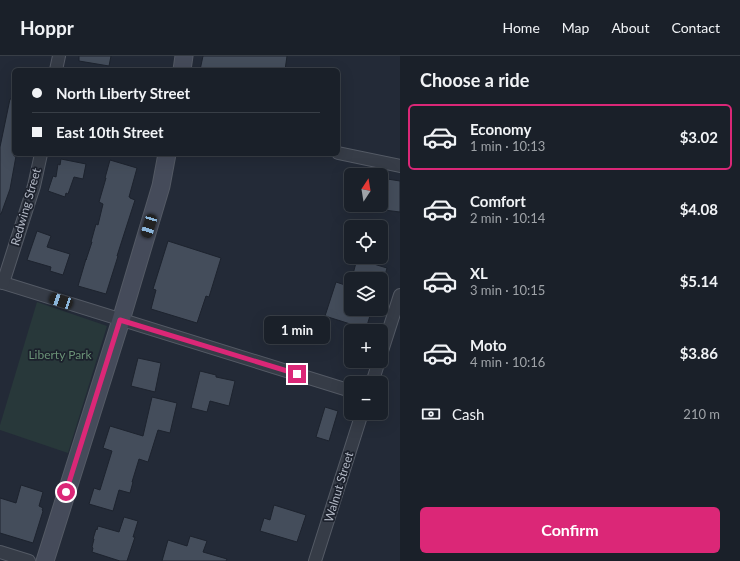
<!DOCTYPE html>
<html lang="en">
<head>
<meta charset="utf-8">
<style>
	:root { --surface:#1a2029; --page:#272d35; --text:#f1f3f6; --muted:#9fa3a8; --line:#383e46; --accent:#db2777 }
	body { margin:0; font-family:Lato,sans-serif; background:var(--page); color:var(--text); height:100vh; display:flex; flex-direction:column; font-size:15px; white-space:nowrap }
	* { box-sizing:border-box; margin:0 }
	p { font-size:13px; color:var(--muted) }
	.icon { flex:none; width:22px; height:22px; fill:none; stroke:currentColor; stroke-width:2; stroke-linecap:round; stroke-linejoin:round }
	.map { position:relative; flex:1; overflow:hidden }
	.panel { display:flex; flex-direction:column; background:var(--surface); width:340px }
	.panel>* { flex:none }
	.banner { position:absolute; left:12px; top:12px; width:328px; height:88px; border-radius:6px; box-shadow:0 4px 16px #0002,0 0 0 1px var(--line); display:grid; align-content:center; height:88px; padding:0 20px; background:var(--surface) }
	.needle { width:26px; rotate:12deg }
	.fabs { position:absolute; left:344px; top:112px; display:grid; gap:8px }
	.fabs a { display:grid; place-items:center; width:44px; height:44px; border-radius:6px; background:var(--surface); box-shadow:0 4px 16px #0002,0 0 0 1px var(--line); font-size:20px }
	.end { position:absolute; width:18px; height:18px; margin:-9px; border:5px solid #db2777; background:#fff; box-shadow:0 0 0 2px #fff }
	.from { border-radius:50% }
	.bubble { position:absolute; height:28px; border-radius:6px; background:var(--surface); box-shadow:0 4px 16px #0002,0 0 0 1px var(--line); font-size:13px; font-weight:700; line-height:28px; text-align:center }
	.car { position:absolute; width:12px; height:24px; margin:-12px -6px; border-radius:5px; box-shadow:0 0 3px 1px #0007; background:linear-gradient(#222 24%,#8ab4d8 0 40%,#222 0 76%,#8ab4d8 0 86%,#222 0) }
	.banner b { display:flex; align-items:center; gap:14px; height:38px; font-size:15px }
	.banner b+b { border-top:1px solid var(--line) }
	.banner i { width:10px; height:10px; background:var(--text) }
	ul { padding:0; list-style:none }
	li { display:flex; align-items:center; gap:12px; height:66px; margin:0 8px 6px; padding:0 12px; border:2px solid transparent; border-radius:6px }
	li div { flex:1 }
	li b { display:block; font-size:15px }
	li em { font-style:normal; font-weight:700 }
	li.active { border-color:var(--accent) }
	li>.icon { width:36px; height:36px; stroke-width:1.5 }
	h2 { padding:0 20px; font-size:18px; line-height:48px }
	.pay { display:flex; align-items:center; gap:10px; height:44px; padding:0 20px; font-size:15px }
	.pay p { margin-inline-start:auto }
	.action { display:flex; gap:8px; margin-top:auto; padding:8px 20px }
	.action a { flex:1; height:46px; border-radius:6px; background:var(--accent); color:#fff; font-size:16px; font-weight:700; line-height:46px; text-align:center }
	header { display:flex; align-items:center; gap:24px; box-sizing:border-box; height:56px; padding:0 20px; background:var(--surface); border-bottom:1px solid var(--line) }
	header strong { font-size:19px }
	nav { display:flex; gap:22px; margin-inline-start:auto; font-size:14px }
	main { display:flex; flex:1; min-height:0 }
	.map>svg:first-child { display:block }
	.green { fill:#28383a }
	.building { fill:#444d5b; stroke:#1d232e }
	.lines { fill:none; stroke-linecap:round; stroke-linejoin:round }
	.street-casing { stroke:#545a65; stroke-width:14 }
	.secondary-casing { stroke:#545a65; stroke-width:19 }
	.street { stroke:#363c47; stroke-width:12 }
	.secondary { stroke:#454b5a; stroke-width:17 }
	.route { stroke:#db2777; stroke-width:5 }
	.labels { text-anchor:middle; stroke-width:3.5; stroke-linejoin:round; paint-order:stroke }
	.street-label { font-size:12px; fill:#b1b7c4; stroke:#1c212c }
	.park-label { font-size:12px; fill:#6a9276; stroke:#1c212c }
</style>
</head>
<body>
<header>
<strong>Hoppr</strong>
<nav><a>Home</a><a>Map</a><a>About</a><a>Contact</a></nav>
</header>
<main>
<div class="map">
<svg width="400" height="505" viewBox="0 0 400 505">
	<rect width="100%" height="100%" fill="#232a37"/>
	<path class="green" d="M37,246l70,24 -39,127 -68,-23v-5z"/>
	<g class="building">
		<path d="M79,0h32l-2,10 -30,-5z"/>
		<path d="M203,0h84l-2,14h-85z"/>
		<path d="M10,43h4v57h2l-6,33 -9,25h-1v-67z"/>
		<path d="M61,103l25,5 -3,15 -9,-2 -6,17 -2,-1 -1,4 -17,-6 5,-15 3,1 2,-13 2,1z"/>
		<path d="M110,104l27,8 -8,29h1v1l5,2 -10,31 -8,25h1l-12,38 -28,-8 8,-27v1l6,-18h-1l5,-18 2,1 5,-21 -4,-2 7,-24h-1z"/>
		<path d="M381,122l19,3v31l-16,-2 2,-13 -5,-1z"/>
		<path d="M37,175l14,5 -4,11 23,7 -7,21 -13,-4 1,-4 -24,-7z"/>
		<path d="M168,185l53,17 -12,39 -3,-1 -9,27 -46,-14 5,-19 -3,-1z"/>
		<path d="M357,203l30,9 -3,11h-14l-17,-5z"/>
		<path d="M336,226l15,5v22h21l-6,20 -41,-13z"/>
		<path d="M138,302l23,5 -6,29 -24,-6z"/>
		<path d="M200,315l16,4v2l19,4 -6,25 -19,-5 -3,11 -16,-4z"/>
		<path d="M152,341l25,6 -7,30 -12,-3 -10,32 -9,-3 -7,23h1l-3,11 -11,-3 -6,21 -24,-7 5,-16 6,2 12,-39 -9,-3 7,-22 33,10z"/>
		<path d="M325,351l13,4 -9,30 -13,-4z"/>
		<path d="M21,429l22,7 -4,14 4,2 -1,2 1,1 -10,32 -33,-10v-35l16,5z"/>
		<path d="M274,449l32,10 -9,27 -37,-11 4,-13 6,2z"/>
		<path d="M124,461l14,4 -5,16h2l-8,24h-7l-28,-9 1,-4 -1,-1 2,-8h-1l3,-10 1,1 1,-4 21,6z"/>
		<path d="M190,480l17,5 -4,11 24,7 -1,2h-64l6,-21 19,6z"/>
	</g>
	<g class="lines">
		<g class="street-casing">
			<g id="street">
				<path d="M56,14l3,-14"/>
				<path d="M338,97l62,13"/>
				<path d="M0,226l351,109"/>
				<path d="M3,227l31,-97 7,-32"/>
				<path d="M381,298l19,-59"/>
				<path d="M372,327l7,-22"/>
				<path d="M0,496l29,9"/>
				<path d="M315,505l47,-148"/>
			</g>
		</g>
		<g class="secondary-casing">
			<g id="secondary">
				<path d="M182,14l2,-14"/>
				<path d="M45,505l76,-241 40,-134 6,-32"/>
			</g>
		</g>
		<use href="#street" class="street"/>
		<use href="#secondary" class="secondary"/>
	</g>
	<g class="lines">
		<path class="route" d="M66,436l54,-172 177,54"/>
	</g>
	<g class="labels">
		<g class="street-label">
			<text transform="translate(26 151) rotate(-74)" y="4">Redwing Street</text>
			<text transform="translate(339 431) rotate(-73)" y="4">Walnut Street</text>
		</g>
		<g class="park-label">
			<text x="60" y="303">Liberty Park</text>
		</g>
	</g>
</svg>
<div class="fabs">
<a><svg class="needle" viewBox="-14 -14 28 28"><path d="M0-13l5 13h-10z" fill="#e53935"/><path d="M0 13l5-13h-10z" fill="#9fa3a8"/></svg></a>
<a><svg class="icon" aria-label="locate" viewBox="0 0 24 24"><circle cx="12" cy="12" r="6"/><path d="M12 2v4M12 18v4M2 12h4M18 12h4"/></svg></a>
<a><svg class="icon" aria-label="layers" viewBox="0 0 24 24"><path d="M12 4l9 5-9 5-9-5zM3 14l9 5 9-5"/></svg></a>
<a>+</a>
<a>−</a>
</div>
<i class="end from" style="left:66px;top:436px"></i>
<i class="end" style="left:297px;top:318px"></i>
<div class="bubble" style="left:264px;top:260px;width:66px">1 min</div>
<i class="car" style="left:149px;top:170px;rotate:197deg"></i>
<i class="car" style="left:61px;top:245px;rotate:288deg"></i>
<div class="banner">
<b><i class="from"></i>North Liberty Street</b>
<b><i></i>East 10th Street</b>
</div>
</div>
<section class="panel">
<h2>Choose a ride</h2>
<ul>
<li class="active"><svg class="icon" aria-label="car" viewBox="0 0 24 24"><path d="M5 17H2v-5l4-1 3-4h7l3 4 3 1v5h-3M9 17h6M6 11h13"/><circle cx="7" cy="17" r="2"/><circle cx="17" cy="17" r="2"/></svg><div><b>Economy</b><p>1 min · 10:13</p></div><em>$3.02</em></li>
<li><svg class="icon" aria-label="car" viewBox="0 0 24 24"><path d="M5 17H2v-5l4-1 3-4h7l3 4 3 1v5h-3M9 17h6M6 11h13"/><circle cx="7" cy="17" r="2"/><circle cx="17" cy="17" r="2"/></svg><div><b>Comfort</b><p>2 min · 10:14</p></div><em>$4.08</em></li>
<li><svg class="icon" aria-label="car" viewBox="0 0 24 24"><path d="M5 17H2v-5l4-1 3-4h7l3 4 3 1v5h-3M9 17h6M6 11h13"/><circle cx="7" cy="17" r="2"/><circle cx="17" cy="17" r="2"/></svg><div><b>XL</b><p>3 min · 10:15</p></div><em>$5.14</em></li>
<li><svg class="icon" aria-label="car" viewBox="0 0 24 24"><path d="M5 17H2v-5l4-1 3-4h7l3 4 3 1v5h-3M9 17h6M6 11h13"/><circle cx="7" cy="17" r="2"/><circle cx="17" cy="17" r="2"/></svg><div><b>Moto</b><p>4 min · 10:16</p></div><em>$3.86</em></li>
</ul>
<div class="pay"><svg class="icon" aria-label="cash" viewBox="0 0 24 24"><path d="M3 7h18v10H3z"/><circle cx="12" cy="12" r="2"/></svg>Cash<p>210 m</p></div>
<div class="action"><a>Confirm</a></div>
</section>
</main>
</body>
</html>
